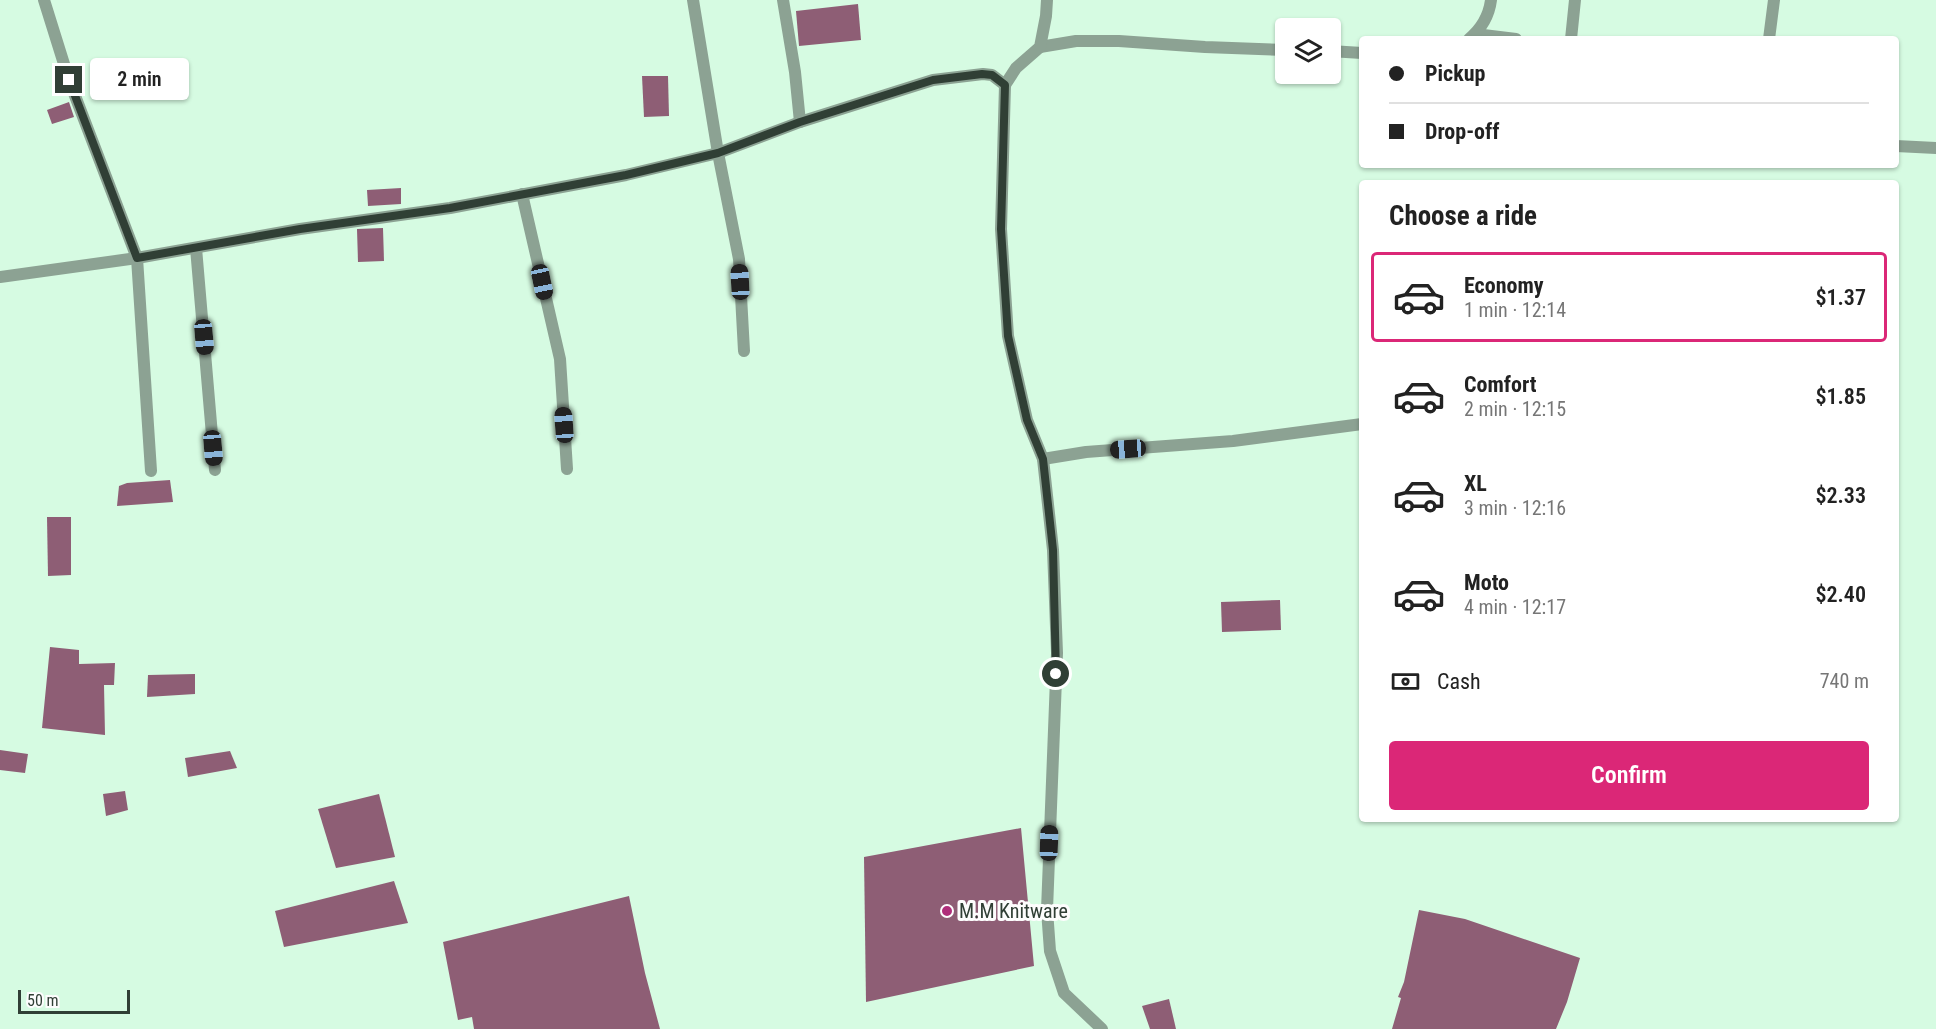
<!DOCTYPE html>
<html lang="en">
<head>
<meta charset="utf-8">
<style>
	:root { --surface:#fff; --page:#f2f2f2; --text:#222; --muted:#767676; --line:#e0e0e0; --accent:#db2777 }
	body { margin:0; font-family:"Roboto Condensed",sans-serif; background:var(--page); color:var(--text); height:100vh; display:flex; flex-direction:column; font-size:22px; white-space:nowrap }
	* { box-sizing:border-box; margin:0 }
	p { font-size:20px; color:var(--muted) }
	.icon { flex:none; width:33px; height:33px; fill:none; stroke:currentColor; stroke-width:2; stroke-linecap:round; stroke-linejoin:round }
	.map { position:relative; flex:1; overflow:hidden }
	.panel { position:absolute; left:1359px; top:180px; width:540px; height:642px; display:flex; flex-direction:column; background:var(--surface); border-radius:6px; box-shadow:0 2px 4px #0004 }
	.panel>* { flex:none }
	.top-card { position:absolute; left:1359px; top:36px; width:540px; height:132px; border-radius:6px; box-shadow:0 2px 4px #0004; display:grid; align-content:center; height:132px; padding:0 30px; background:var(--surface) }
	.fabs { position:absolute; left:1275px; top:18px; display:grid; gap:12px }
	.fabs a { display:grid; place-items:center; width:66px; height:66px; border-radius:6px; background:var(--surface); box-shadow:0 2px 4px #0004; font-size:30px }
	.scale { position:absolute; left:18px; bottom:15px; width:112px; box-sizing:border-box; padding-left:6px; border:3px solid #303f35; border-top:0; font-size:16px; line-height:21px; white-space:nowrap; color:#303f35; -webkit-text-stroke:4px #fdfdfd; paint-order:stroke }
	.end { position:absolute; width:27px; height:27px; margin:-14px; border:8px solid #303f35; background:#fff; box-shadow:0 0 0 3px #fff }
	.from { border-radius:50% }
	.bubble { position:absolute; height:42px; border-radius:6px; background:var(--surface); box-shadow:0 2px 4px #0004; font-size:20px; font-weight:600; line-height:42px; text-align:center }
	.car { position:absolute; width:18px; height:36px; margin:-18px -9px; border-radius:8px; box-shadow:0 0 4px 2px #0007; background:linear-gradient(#222 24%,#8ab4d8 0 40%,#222 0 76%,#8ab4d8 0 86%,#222 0) }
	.top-card b { display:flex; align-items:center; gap:21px; height:57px; font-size:22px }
	.top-card b+b { border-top:2px solid var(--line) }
	.top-card i { width:15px; height:15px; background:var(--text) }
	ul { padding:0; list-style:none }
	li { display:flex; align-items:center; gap:18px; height:90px; margin:0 12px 9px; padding:0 18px; border:3px solid transparent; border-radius:6px }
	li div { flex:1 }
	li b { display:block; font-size:22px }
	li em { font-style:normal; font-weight:600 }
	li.selected { border-color:var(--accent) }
	li>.icon { width:54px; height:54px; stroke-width:1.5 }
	h2 { padding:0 30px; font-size:27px; line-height:72px }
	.pay { display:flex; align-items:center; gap:15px; height:66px; padding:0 30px; font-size:22px }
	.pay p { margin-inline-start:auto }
	.cta { display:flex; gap:12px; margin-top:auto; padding:12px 30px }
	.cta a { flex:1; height:69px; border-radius:6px; background:var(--accent); color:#fff; font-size:24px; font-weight:600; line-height:69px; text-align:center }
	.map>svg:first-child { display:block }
	.building { fill:#8e5e75 }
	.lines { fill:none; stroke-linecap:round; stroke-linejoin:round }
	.minor { stroke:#8ca293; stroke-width:12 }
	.tertiary { stroke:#8ca293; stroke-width:12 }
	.route { stroke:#303f35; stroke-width:8 }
	.poi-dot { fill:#af2e7a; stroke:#fdfdfd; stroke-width:2 }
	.labels { text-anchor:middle; stroke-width:6; stroke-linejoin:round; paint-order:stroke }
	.poi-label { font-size:20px; fill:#303f35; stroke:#fdfdfd; text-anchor:start }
</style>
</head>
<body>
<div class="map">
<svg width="1936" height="1029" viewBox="0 0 1936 1029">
	<rect width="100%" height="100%" fill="#d6fbe2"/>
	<g class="building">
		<path d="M858,4l3,36 -62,6 -3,-35z"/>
		<path d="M642,76h26l1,40 -25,1z"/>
		<path d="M69,102l5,15 -22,7 -5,-14z"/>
		<path d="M401,188v16l-33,2 -1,-16z"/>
		<path d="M383,228l1,33 -26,1 -1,-33z"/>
		<path d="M170,480l3,22 -56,4 2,-20 8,-3z"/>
		<path d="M47,517h24v58l-23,1z"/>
		<path d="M1280,600l1,30 -59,2 -1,-30z"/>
		<path d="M50,647l29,3v14l36,-1 -1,22h-10l1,50 -63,-7z"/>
		<path d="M195,674v20l-48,3 1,-22z"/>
		<path d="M0,750l28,4 -3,19 -25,-3z"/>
		<path d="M230,751l7,17 -49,9 -3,-19z"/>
		<path d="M125,791l3,19 -22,6 -3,-22z"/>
		<path d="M379,794l16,63 -59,11 -18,-59z"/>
		<path d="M1021,828l13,138 -168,36 -2,-145z"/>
		<path d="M394,881l14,42 -124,24 -9,-36z"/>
		<path d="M629,896l16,77 15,56h-186l-2,-12 -14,3 -15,-78z"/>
		<path d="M1419,910l46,9 115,39 -13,44 -11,27h-164l9,-31 -3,-1 6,-15z"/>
		<path d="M1169,999l7,30h-26l-8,-23z"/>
	</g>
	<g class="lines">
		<g class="minor">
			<path d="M44,0l25,80 68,178 14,213"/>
			<path d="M693,0l25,153 21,106 5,92"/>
			<path d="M783,0l12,72 5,50"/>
			<path d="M1475,34l41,5"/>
			<path d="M1469,39c12,-10 20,-23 22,-39"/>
			<path d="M1571,39l4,-39"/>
			<path d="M1769,39l5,-39"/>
			<path d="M1040,47l36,-6h43l86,6 81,3"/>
			<path d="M1330,51l32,2"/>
			<path d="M1896,146l40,2"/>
			<path d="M522,194l38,165 7,110"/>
			<path d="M196,248l19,222"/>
			<path d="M0,277l137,-19 163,-29 150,-21 176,-33 92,-22 82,-31 133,-42 50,-6 9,1 13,10"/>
			<path d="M1043,459l43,-7 147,-11 129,-17"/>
		</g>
		<path class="tertiary" d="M1047,0l-1,16 -6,31 -24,21 -11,17 -4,144 7,107 19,84 16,39 10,91 4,103 -10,257 3,41 14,42 38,36"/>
	</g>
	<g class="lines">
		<path class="route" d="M69,80l68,178 163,-29 150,-21 176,-33 92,-22 82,-31 133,-42 49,-6 10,1 13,10 -4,144 7,107 19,84 16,39 10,91 3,124"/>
	</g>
	<circle class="poi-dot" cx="947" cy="911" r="6"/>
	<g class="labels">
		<g class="poi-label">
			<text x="959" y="918">M.M Knitware</text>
		</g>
	</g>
</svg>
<div class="fabs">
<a><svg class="icon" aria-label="layers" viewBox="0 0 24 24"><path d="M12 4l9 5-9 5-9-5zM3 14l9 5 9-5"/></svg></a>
</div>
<div class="scale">50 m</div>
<i class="end from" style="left:1056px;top:674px"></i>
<i class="end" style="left:69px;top:80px"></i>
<div class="bubble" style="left:90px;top:58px;width:99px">2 min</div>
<i class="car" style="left:542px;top:282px;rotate:168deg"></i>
<i class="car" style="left:740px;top:282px;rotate:357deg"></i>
<i class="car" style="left:204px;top:337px;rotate:175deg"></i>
<i class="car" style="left:564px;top:425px;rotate:356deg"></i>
<i class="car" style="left:213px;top:448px;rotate:175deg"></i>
<i class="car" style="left:1128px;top:449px;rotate:266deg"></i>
<i class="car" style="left:1049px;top:843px;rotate:2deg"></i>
<div class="top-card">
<b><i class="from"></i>Pickup</b>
<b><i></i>Drop-off</b>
</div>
<section class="panel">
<h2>Choose a ride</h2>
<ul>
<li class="selected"><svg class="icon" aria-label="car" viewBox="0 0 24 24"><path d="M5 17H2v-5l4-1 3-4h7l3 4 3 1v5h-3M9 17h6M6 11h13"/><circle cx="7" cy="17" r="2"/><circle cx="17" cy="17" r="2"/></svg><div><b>Economy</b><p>1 min · 12:14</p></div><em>$1.37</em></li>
<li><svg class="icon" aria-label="car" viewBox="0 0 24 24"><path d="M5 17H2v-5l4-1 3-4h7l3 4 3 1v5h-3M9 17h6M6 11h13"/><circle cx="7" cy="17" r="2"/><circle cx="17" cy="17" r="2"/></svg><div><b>Comfort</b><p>2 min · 12:15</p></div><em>$1.85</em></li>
<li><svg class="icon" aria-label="car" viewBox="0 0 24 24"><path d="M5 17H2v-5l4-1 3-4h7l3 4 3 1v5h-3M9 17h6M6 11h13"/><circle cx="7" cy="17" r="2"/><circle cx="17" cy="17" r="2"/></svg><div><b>XL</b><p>3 min · 12:16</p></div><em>$2.33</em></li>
<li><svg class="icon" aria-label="car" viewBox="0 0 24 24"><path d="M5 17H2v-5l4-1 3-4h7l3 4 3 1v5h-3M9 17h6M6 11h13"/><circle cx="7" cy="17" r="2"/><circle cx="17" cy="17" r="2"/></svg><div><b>Moto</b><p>4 min · 12:17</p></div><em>$2.40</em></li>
</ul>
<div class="pay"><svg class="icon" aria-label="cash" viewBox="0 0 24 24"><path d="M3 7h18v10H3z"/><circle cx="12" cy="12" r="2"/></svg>Cash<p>740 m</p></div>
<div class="cta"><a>Confirm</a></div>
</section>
</div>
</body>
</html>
